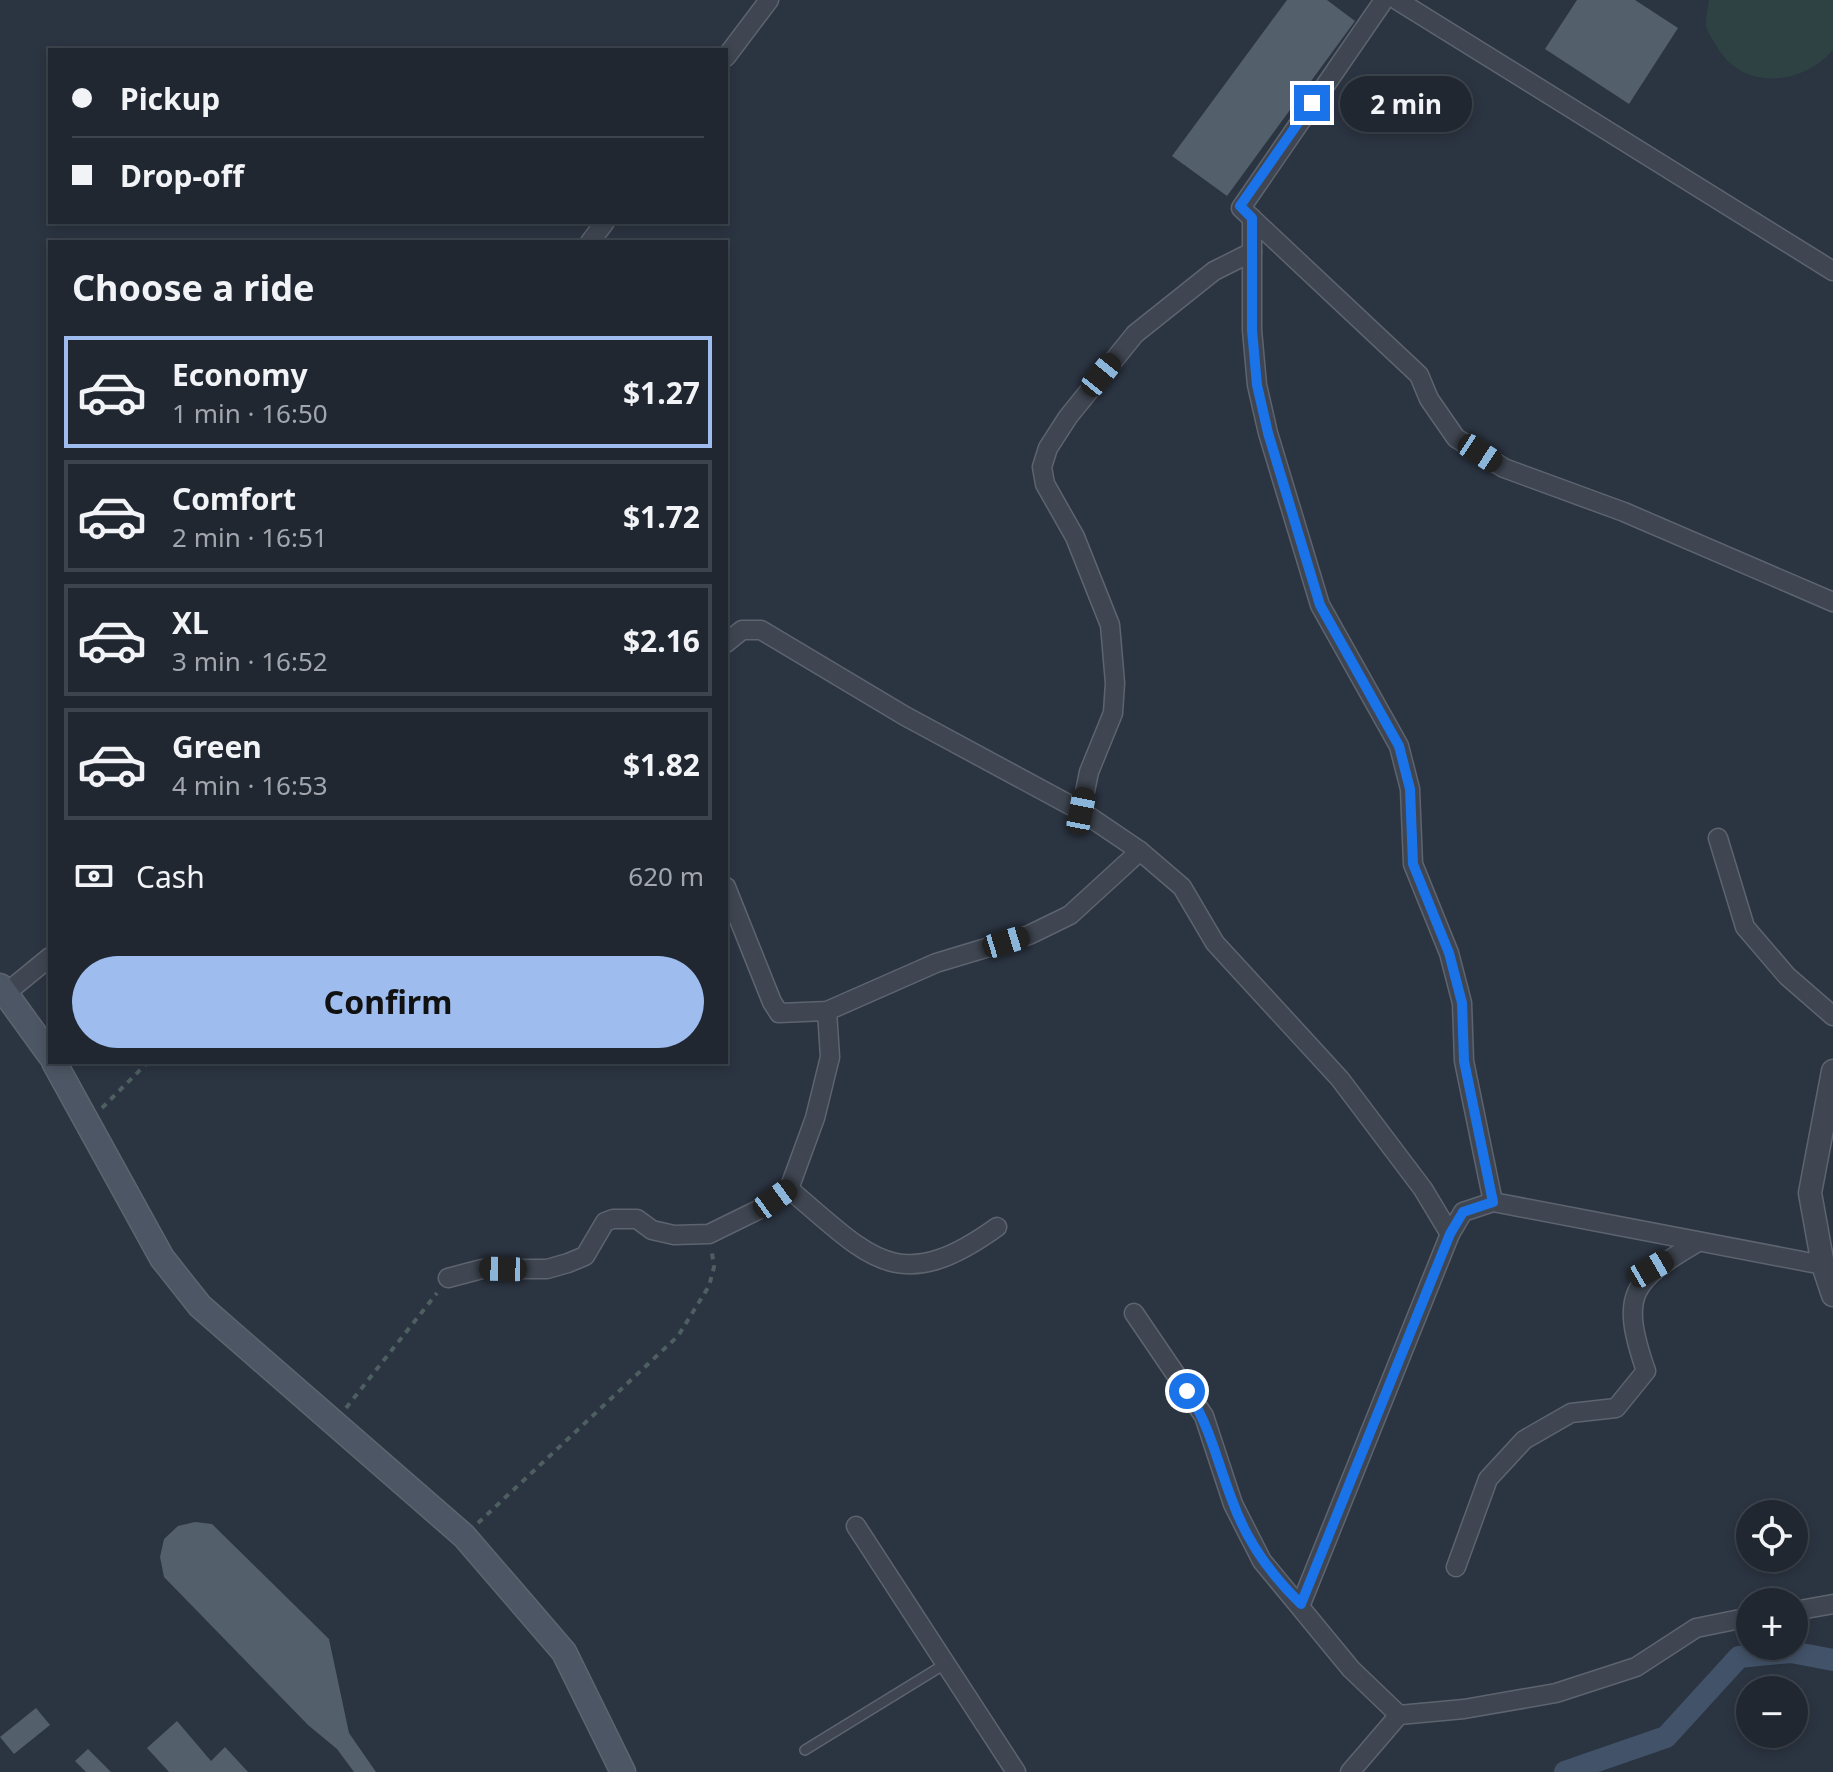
<!DOCTYPE html>
<html lang="en">
<head>
<meta charset="utf-8">
<style>
	:root { --surface:#202731; --page:#282f39; --text:#f1f3f6; --muted:#a2a5ab; --line:#3d444d; --accent:#9ebdee }
	body { margin:0; font-family:"Noto Sans",sans-serif; background:var(--page); color:var(--text); height:100vh; display:flex; flex-direction:column; font-size:30px; white-space:nowrap }
	* { box-sizing:border-box; margin:0 }
	p { font-size:26px; color:var(--muted) }
	.icon { flex:none; width:44px; height:44px; fill:none; stroke:currentColor; stroke-width:2; stroke-linecap:round; stroke-linejoin:round }
	.map { position:relative; flex:1; overflow:hidden }
	.sheet { position:absolute; left:48px; top:240px; width:680px; height:824px; display:flex; flex-direction:column; background:var(--surface); border-radius:0px; box-shadow:0 4px 12px #0003,0 0 0 2px var(--line) }
	.sheet>* { flex:none }
	.banner { position:absolute; left:48px; top:48px; width:680px; height:176px; border-radius:0px; box-shadow:0 4px 12px #0003,0 0 0 2px var(--line); display:grid; align-content:center; height:176px; padding:0 24px; background:var(--surface) }
	.controls { position:absolute; left:1736px; top:1500px; display:grid; gap:16px }
	.controls a { display:grid; place-items:center; width:72px; height:72px; border-radius:50%; background:var(--surface); box-shadow:0 4px 12px #0003,0 0 0 2px var(--line); font-size:40px }
	.end { position:absolute; width:36px; height:36px; margin:-18px; border:10px solid #1a73e8; background:#fff; box-shadow:0 0 0 4px #fff }
	.from { border-radius:50% }
	.bubble { position:absolute; height:56px; border-radius:28px; background:var(--surface); box-shadow:0 4px 12px #0003,0 0 0 2px var(--line); font-size:26px; font-weight:700; line-height:56px; text-align:center }
	.car { position:absolute; width:24px; height:48px; margin:-24px -12px; border-radius:10px; box-shadow:0 0 6px 2px #0007; background:linear-gradient(#222 24%,#8ab4d8 0 40%,#222 0 76%,#8ab4d8 0 86%,#222 0) }
	.banner b { display:flex; align-items:center; gap:28px; height:76px; font-size:30px }
	.banner b+b { border-top:2px solid var(--line) }
	.banner i { width:20px; height:20px; background:var(--text) }
	ul { padding:0; list-style:none }
	li { display:flex; align-items:center; gap:24px; height:112px; margin:0 16px 12px; padding:0 8px; border:4px solid var(--line); border-radius:0px }
	li div { flex:1 }
	li b { display:block; font-size:30px }
	li em { font-style:normal; font-weight:700 }
	li.active { border-color:var(--accent) }
	li>.icon { width:72px; height:72px; stroke-width:1.5 }
	h2 { padding:0 24px; font-size:36px; line-height:96px }
	.pay { display:flex; align-items:center; gap:20px; height:88px; padding:0 24px; font-size:30px }
	.pay p { margin-inline-start:auto }
	.action { display:flex; gap:16px; margin-top:auto; padding:16px 24px }
	.action a { flex:1; height:92px; border-radius:48px; background:var(--accent); color:#111; font-size:32px; font-weight:700; line-height:92px; text-align:center }
	.map>svg:first-child { display:block }
	.green { fill:#2e4243 }
	.lines { fill:none; stroke-linecap:round; stroke-linejoin:round }
	.canal { stroke:#425268; stroke-width:22 }
	.building { fill:#545f6c }
	.service-casing { stroke:#5d646f; stroke-width:12 }
	.minor-casing { stroke:#5d646f; stroke-width:21 }
	.tertiary-casing { stroke:#5d646f; stroke-width:25 }
	.secondary-casing { stroke:#5d646f; stroke-width:27 }
	.path { stroke:#4d5f61; stroke-width:4; stroke-dasharray:6 6; stroke-linecap:butt }
	.service { stroke:#3f4651; stroke-width:9 }
	.minor { stroke:#3f4651; stroke-width:18 }
	.tertiary { stroke:#3f4651; stroke-width:22 }
	.secondary { stroke:#4d5664; stroke-width:24 }
	.route { stroke:#1a73e8; stroke-width:10 }
</style>
</head>
<body>
<div class="map">
<svg width="1833" height="1772" viewBox="0 0 1833 1772">
	<rect width="100%" height="100%" fill="#2b3441"/>
	<path class="green" d="M1709,0h124v50c-31,36 -90,41 -116,-3 -4,-7 -10,-15 -11,-22 0,-8 2,-17 3,-25z"/>
	<g class="lines">
		<path class="canal" d="M1565,1772l101,-35 73,-80 52,-5 42,8"/>
	</g>
	<g class="building">
		<path d="M1287,0h40l28,21 -128,175 -55,-40z"/>
		<path d="M1577,0h58l43,28 -49,76 -84,-55z"/>
		<path d="M195,1522l17,2 117,115 20,94 27,39h-22l-17,-23 -29,-24 -144,-148 -4,-20 4,-18 14,-13z"/>
		<path d="M36,1708l14,17 -36,29 -14,-17z"/>
		<path d="M177,1721l34,40 14,-14 23,25h-79l-22,-24z"/>
		<path d="M88,1749l23,23h-25l-11,-11z"/>
	</g>
	<g class="lines">
		<g class="service-casing">
			<path id="service" d="M805,1750l140,-86"/>
		</g>
		<g class="minor-casing">
			<g id="minor">
				<path d="M1384,0l-143,208 178,167 10,24 27,39 48,30 120,44 209,90"/>
				<path d="M1397,0l436,271"/>
				<path d="M726,57l43,-57"/>
				<path d="M1252,218v112l5,55 11,48 52,172 79,141 11,43 3,75 36,89 13,50 2,58 29,141"/>
				<path d="M590,242l15,-20"/>
				<path d="M726,643l16,-13h19l144,86 176,95 59,40 42,36 33,56 125,136 83,110 27,45"/>
				<path d="M1081,811l8,-39 24,-59 2,-30 -5,-58 -35,-88 -30,-53 -3,-17 6,-19 20,-31 67,-83 79,-63 38,-19"/>
				<path d="M1718,838l27,89 42,49 46,40"/>
				<path d="M726,887l46,115 7,11 48,-2 109,-48 93,-28 41,-20 70,-64"/>
				<path d="M6,993l44,-36"/>
				<path d="M789,1189c80,67 108,110 208,38"/>
				<path d="M448,1278l34,-9h65l21,-6 17,-7 20,-34 8,-3h24l15,11 22,5 35,-1 51,-25 29,-20 26,-71 15,-61 -3,-46"/>
				<path d="M1134,1313l70,103 29,88 29,57 89,108 48,46 65,-6 92,-16 80,-26 60,-39 54,-11"/>
				<path d="M856,1526l160,246"/>
				<path d="M1456,1567l32,-88 36,-39 47,-27 45,-5 30,-37c-27,-78 -14,-90 52,-129"/>
				<path d="M1301,1604l149,-370 13,-22 30,-10 330,63"/>
				<path d="M1794,1611l39,-7"/>
				<path d="M1350,1772l49,-57"/>
			</g>
		</g>
		<g class="tertiary-casing">
			<path id="tertiary" d="M1833,1071l-23,122 13,72 10,30"/>
		</g>
		<g class="secondary-casing">
			<g id="secondary">
				<path d="M0,986l50,69"/>
				<path d="M54,1062l108,196 38,48 264,230 100,116 59,120"/>
			</g>
		</g>
		<g class="path">
			<path d="M102,1108l46,-46"/>
			<path d="M346,1408l91,-115"/>
			<path d="M478,1523l200,-187 31,-50 5,-19 -2,-14"/>
		</g>
		<use href="#service" class="service"/>
		<use href="#minor" class="minor"/>
		<use href="#tertiary" class="tertiary"/>
		<use href="#secondary" class="secondary"/>
	</g>
	<g class="lines">
		<path class="route" d="M1187,1391c23,34 30,71 45,109 14,40 39,75 69,104l149,-370 13,-22 30,-10 -29,-141 -2,-58 -13,-50 -36,-89 -3,-75 -11,-43 -79,-141 -52,-172 -11,-48 -5,-55v-112l-12,-12 72,-103"/>
	</g>
</svg>
<div class="controls">
<a><svg class="icon" aria-label="locate" viewBox="0 0 24 24"><circle cx="12" cy="12" r="6"/><path d="M12 2v4M12 18v4M2 12h4M18 12h4"/></svg></a>
<a>+</a>
<a>−</a>
</div>
<i class="end from" style="left:1187px;top:1391px"></i>
<i class="end" style="left:1312px;top:103px"></i>
<div class="bubble" style="left:1340px;top:76px;width:132px">2 min</div>
<i class="car" style="left:1101px;top:375px;rotate:39deg"></i>
<i class="car" style="left:1480px;top:453px;rotate:123deg"></i>
<i class="car" style="left:1081px;top:811px;rotate:11deg"></i>
<i class="car" style="left:1006px;top:942px;rotate:73deg"></i>
<i class="car" style="left:775px;top:1199px;rotate:54deg"></i>
<i class="car" style="left:503px;top:1269px;rotate:271deg"></i>
<i class="car" style="left:1651px;top:1269px;rotate:60deg"></i>
<div class="banner">
<b><i class="from"></i>Pickup</b>
<b><i></i>Drop-off</b>
</div>
<section class="sheet">
<h2>Choose a ride</h2>
<ul>
<li class="active"><svg class="icon" aria-label="car" viewBox="0 0 24 24"><path d="M5 17H2v-5l4-1 3-4h7l3 4 3 1v5h-3M9 17h6M6 11h13"/><circle cx="7" cy="17" r="2"/><circle cx="17" cy="17" r="2"/></svg><div><b>Economy</b><p>1 min · 16:50</p></div><em>$1.27</em></li>
<li><svg class="icon" aria-label="car" viewBox="0 0 24 24"><path d="M5 17H2v-5l4-1 3-4h7l3 4 3 1v5h-3M9 17h6M6 11h13"/><circle cx="7" cy="17" r="2"/><circle cx="17" cy="17" r="2"/></svg><div><b>Comfort</b><p>2 min · 16:51</p></div><em>$1.72</em></li>
<li><svg class="icon" aria-label="car" viewBox="0 0 24 24"><path d="M5 17H2v-5l4-1 3-4h7l3 4 3 1v5h-3M9 17h6M6 11h13"/><circle cx="7" cy="17" r="2"/><circle cx="17" cy="17" r="2"/></svg><div><b>XL</b><p>3 min · 16:52</p></div><em>$2.16</em></li>
<li><svg class="icon" aria-label="car" viewBox="0 0 24 24"><path d="M5 17H2v-5l4-1 3-4h7l3 4 3 1v5h-3M9 17h6M6 11h13"/><circle cx="7" cy="17" r="2"/><circle cx="17" cy="17" r="2"/></svg><div><b>Green</b><p>4 min · 16:53</p></div><em>$1.82</em></li>
</ul>
<div class="pay"><svg class="icon" aria-label="cash" viewBox="0 0 24 24"><path d="M3 7h18v10H3z"/><circle cx="12" cy="12" r="2"/></svg>Cash<p>620 m</p></div>
<div class="action"><a>Confirm</a></div>
</section>
</div>
</body>
</html>
